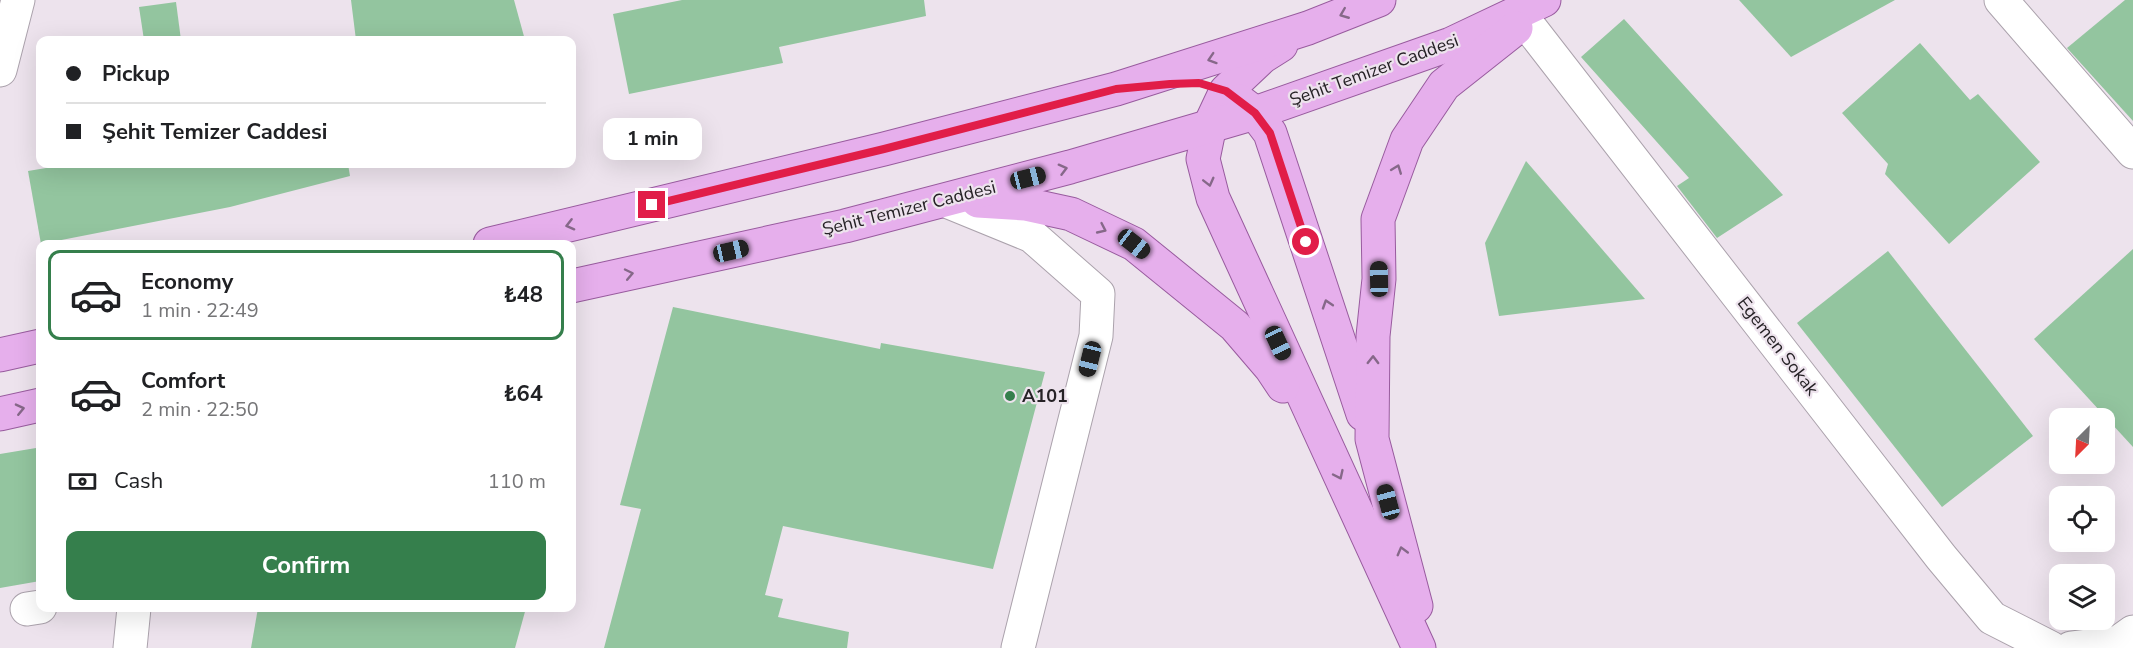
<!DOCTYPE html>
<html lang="en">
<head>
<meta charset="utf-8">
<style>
	:root { --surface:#fff; --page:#f2f2f2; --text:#202124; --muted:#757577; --line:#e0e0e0; --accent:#357f4c }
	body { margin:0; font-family:"Nunito Sans",sans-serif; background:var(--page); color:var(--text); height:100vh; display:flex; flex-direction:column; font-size:22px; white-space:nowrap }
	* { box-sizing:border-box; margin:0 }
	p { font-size:20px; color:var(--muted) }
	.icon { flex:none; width:33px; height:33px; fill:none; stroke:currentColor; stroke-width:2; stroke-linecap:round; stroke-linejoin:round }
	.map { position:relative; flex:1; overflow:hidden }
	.sheet { position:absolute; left:36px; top:240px; width:540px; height:372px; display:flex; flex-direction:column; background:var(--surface); border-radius:12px; box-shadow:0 6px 24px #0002 }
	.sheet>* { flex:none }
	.hud { position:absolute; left:36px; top:36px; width:540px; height:132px; border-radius:12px; box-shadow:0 6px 24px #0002; display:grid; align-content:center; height:132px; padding:0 30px; background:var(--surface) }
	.needle { width:39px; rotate:204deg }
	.tools { position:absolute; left:2049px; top:408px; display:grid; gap:12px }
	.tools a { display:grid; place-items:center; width:66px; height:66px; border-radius:12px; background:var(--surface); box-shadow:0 6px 24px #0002; font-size:30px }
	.end { position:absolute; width:27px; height:27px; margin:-14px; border:8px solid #e11d48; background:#fff; box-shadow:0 0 0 3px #fff }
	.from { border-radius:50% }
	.bubble { position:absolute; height:42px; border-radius:12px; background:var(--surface); box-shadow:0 6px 24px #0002; font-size:20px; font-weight:700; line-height:42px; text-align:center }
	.car { position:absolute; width:18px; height:36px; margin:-18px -9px; border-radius:8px; box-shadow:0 0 4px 2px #0007; background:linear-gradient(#222 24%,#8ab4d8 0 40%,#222 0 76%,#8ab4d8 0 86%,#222 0) }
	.hud b { display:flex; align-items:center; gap:21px; height:57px; font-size:22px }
	.hud b+b { border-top:2px solid var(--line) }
	.hud i { width:15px; height:15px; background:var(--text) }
	ul { padding:10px 0 0; list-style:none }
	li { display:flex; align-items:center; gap:18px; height:90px; margin:0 12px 9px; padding:0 18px; border:3px solid transparent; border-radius:12px }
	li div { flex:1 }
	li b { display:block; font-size:22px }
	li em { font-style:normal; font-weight:700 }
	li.selected { border-color:var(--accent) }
	li>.icon { width:54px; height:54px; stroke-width:1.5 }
	.pay { display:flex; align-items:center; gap:15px; height:66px; padding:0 30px; font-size:22px }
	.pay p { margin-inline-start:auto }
	.button { display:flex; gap:12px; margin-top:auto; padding:12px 30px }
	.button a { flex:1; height:69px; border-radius:12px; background:var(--accent); color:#fff; font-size:24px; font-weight:700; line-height:69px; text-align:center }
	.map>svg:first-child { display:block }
	.building { fill:#93c59f }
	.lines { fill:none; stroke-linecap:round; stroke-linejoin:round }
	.minor-casing { stroke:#aba2ac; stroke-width:35 }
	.major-casing { stroke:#985b9e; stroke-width:35 }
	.minor { stroke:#fff; stroke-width:33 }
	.major { stroke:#e6afec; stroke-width:33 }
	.oneway { stroke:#866889 }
	.route { stroke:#e11d48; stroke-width:8 }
	.poi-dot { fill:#357f4c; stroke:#ede3ed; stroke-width:2 }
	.labels { text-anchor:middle; stroke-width:4.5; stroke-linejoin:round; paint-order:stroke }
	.street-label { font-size:18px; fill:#262226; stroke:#ede3ed }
	.poi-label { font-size:18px; font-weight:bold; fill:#262226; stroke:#ede3ed; text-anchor:start }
</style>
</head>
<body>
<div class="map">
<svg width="2133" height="648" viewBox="0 0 2133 648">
	<rect width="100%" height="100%" fill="#ede3ed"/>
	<g class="building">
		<path d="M351,0h163l11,40h-169z"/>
		<path d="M682,0h242l2,16 -147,31 4,16 -154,31 -16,-80z"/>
		<path d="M1739,0h156l-104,57z"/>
		<path d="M2125,0h8v121l-66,-73z"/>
		<path d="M176,2l5,38h-37l-5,-33z"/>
		<path d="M1624,19l159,176 -66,43 -40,-52 12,-8 -108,-121z"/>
		<path d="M1920,43l50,57 8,-6 62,68 -91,82 -64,-70 3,-10 -46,-51z"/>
		<path d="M1526,161l119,138 -146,17 -14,-73z"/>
		<path d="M70,164h278l2,12 -120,31 -189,37 -13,-73z"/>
		<path d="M2133,249v198l-99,-108z"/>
		<path d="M1888,251l145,185 -91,71 -145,-184z"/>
		<path d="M673,307l207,42 1,-6 164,29 -52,197 -210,-43 -18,69 18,4 -5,18 71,15 -2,16h-243l37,-139 -21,-4z"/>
		<path d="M36,448l4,25v108l-40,7v-134z"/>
		<path d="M258,608h268l-11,40h-264z"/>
	</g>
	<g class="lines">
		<g class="minor-casing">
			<g id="minor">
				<path d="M2001,0l132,152"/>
				<path d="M1525,21l416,536 51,61 59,30"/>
				<path d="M0,70l18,-70"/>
				<path d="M949,202l83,34 66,58 -2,42 -78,312"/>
				<path d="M27,609l13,-2"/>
				<path d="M130,648l4,-40"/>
				<path d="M2071,648l48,-6 14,-10"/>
			</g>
		</g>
		<g class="major-casing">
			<g id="major">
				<path d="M1281,45l-19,12 -36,34 -16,34 -7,34 10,39 206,450"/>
				<path d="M1239,101l16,12 15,20 93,281"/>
				<path d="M978,201l47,3 46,10 63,30 101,82 36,42 12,18"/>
				<path d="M490,244l394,-95 232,-60 192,-61 71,-28"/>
				<path d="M572,286l273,-60 225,-59 185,-54 196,-69 93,-44"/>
				<path d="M0,355l40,-9"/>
				<path d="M0,414l40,-9"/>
				<path d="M1416,606l-44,-167 1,-103 6,-57 -1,-60 29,-79 37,-55 72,-57"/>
			</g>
		</g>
		<use href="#minor" class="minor"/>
		<use href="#major" class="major"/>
	</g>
	<defs><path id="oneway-chevron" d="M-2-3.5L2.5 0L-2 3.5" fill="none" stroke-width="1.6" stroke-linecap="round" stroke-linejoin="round" transform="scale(1.5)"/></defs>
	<g class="oneway">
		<use href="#oneway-chevron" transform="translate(1344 14) rotate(158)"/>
		<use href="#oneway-chevron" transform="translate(1212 59) rotate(162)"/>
		<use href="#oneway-chevron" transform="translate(1063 169) rotate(-15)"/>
		<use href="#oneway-chevron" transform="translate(1397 169) rotate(-69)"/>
		<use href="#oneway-chevron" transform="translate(1209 182) rotate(76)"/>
		<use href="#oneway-chevron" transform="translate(570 225) rotate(166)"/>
		<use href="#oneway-chevron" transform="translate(1102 229) rotate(25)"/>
		<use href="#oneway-chevron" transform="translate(629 274) rotate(-12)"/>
		<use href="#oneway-chevron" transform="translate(1327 304) rotate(-108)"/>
		<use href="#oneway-chevron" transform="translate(1373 360) rotate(-89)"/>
		<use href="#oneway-chevron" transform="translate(20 409) rotate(-13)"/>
		<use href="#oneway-chevron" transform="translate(1339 475) rotate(65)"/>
		<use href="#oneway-chevron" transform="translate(1402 551) rotate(-105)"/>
	</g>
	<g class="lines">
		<path class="route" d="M652,205l232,-56 232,-60 54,-5 29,-1 27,8 29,22 15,20 36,109"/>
	</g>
	<circle class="poi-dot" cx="1010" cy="396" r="6"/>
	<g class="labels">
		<g class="street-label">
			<text transform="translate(1374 70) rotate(-20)" y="6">Şehit Temizer Caddesi</text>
			<text transform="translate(909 208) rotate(-14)" y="6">Şehit Temizer Caddesi</text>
			<text transform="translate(1778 346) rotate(52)" y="6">Egemen Sokak</text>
		</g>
		<g class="poi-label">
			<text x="1022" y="402">A101</text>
		</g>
	</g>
</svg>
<div class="tools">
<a><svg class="needle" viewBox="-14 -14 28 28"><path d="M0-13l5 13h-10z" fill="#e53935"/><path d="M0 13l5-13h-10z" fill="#757577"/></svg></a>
<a><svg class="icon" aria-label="locate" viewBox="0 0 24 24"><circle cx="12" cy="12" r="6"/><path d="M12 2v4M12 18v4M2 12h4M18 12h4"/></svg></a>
<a><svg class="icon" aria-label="layers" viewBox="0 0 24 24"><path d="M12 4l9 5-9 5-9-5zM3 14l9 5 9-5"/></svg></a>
</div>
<i class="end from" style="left:1306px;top:242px"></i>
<i class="end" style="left:652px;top:205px"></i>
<div class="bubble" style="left:603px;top:118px;width:99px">1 min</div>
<i class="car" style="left:1028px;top:178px;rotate:76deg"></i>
<i class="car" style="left:1134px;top:244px;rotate:128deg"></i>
<i class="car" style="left:731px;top:251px;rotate:77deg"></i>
<i class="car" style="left:1379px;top:279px;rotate:359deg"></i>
<i class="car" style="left:1278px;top:343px;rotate:155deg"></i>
<i class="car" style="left:1090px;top:359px;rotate:194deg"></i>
<i class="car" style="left:1388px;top:502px;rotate:345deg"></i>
<div class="hud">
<b><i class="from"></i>Pickup</b>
<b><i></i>Şehit Temizer Caddesi</b>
</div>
<section class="sheet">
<ul>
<li class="selected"><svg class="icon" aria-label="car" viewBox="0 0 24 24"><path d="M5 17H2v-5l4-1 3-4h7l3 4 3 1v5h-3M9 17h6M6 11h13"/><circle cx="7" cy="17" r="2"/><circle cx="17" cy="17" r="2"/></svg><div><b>Economy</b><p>1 min · 22:49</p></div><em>₺48</em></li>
<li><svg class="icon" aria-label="car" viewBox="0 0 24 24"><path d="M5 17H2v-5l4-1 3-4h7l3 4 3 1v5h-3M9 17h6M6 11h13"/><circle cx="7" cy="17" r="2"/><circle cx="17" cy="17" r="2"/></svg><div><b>Comfort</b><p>2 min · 22:50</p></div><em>₺64</em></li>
</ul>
<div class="pay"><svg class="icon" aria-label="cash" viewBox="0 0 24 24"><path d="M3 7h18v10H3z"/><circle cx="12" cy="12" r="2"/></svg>Cash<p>110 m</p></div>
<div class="button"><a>Confirm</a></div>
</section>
</div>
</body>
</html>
